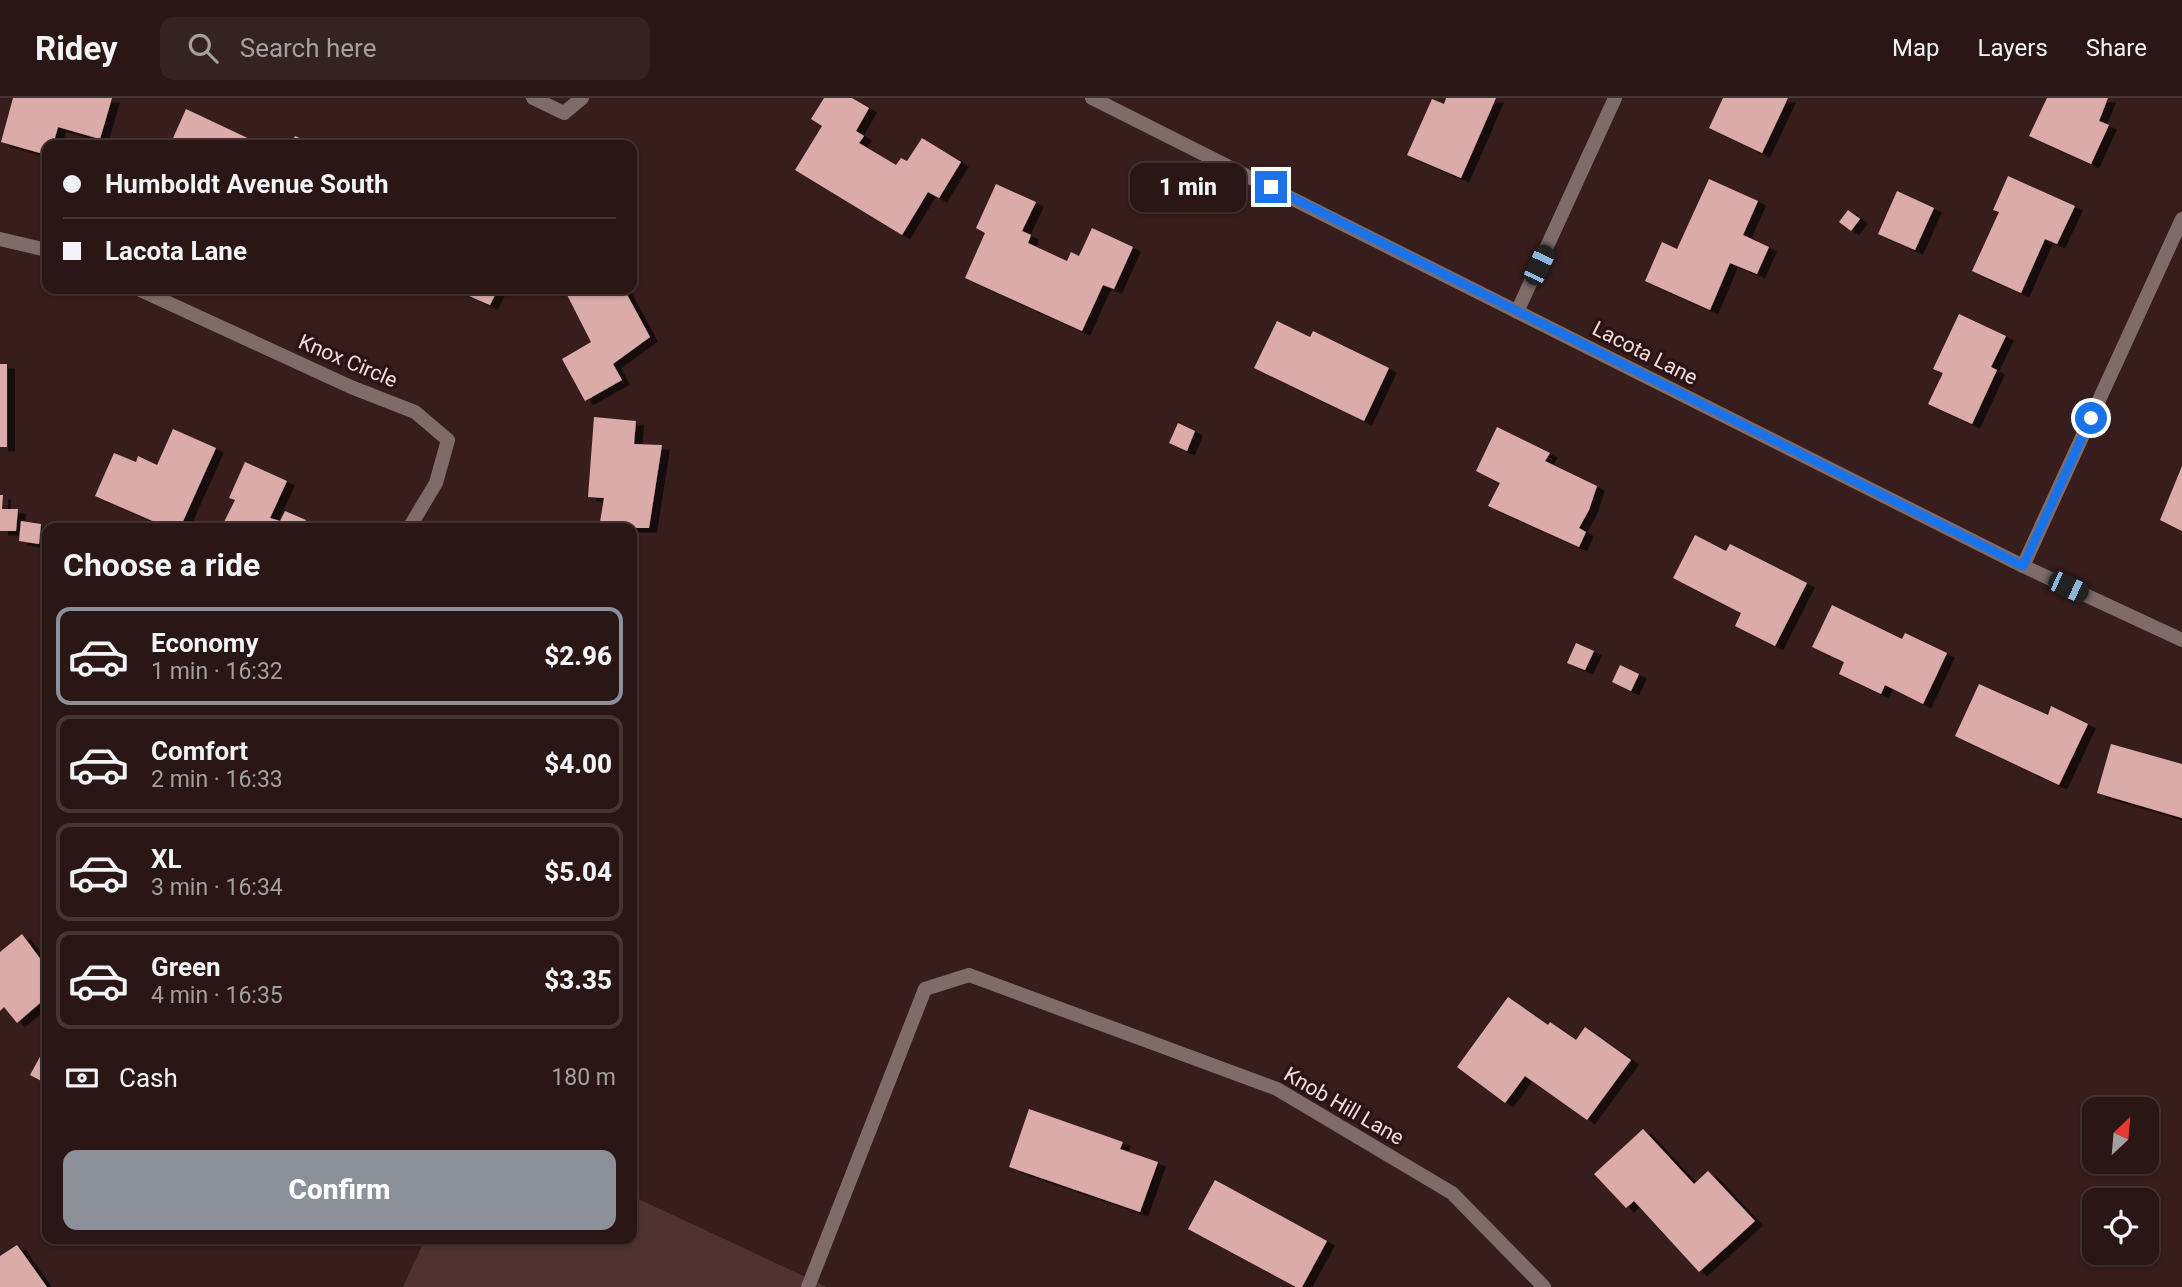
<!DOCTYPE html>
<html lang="en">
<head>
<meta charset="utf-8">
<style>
	:root { --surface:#291615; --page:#352322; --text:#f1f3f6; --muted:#a59fa0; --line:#453534; --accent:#8c9099 }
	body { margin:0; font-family:Roboto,sans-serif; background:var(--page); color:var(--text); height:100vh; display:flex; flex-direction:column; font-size:26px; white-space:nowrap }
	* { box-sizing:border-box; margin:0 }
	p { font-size:23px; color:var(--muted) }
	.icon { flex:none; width:38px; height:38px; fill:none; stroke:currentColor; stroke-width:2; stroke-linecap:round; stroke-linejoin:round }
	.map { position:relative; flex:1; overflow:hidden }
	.panel { position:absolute; left:42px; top:425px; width:595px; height:721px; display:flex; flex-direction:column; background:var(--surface); border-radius:14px; box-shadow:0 2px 5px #0004,0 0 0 2px var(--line) }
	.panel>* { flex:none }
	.top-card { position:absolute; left:42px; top:42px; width:595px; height:154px; border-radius:14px; box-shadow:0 2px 5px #0004,0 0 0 2px var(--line); display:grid; align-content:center; height:154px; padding:0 21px; background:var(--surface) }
	.needle { width:46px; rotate:26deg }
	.controls { position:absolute; left:2082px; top:999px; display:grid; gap:14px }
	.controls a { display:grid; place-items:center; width:77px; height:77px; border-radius:14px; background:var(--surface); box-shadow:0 2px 5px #0004,0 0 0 2px var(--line); font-size:35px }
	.end { position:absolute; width:32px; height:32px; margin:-16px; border:9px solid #1a73e8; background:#fff; box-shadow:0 0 0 4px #fff }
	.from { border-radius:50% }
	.bubble { position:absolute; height:49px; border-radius:14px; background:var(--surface); box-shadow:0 2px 5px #0004,0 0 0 2px var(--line); font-size:23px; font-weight:800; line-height:49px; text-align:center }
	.car { position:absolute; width:21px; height:42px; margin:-21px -10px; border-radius:9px; box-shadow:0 0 5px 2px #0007; background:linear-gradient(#222 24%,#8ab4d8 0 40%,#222 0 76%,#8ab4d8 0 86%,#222 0) }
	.top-card b { display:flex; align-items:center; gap:24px; height:66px; font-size:26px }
	.top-card b+b { border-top:2px solid var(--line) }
	.top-card i { width:18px; height:18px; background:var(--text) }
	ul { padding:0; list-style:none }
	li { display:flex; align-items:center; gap:21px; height:98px; margin:0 14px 10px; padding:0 7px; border:4px solid var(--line); border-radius:14px }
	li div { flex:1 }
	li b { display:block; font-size:26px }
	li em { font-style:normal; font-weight:800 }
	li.selected { border-color:var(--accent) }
	li>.icon { width:63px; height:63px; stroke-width:1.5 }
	h2 { padding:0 21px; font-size:32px; line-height:84px }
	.pay { display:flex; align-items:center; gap:18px; height:77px; padding:0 21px; font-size:26px }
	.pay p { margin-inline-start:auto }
	.button { display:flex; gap:14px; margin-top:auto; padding:14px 21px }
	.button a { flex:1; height:80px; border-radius:14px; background:var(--accent); color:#fff; font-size:28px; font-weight:800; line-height:80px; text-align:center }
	header { display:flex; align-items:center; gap:42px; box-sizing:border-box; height:98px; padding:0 35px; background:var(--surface); border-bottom:2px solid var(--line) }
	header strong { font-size:33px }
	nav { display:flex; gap:38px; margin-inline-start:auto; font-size:24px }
	.search { width:490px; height:63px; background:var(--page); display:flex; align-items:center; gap:18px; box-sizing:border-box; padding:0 24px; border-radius:14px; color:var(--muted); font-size:26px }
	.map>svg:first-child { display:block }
	.green { fill:#503231 }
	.building { fill:#daaba9; filter:url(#shadow) }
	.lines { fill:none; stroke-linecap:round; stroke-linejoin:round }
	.lane { stroke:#7e6b6a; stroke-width:14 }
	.street { stroke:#7e6b6a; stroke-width:14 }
	.route { stroke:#1a73e8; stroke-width:9 }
	.labels { text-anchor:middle; stroke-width:7; stroke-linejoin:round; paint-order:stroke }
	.street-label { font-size:21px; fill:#f0dddc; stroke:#2d1313 }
</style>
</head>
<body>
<header>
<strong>Ridey</strong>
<div class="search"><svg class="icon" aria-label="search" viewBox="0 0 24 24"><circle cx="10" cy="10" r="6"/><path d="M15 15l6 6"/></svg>Search here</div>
<nav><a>Map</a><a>Layers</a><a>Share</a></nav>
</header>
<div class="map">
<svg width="2182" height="1189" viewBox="0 0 2182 1189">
	<defs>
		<filter id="shadow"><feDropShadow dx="8" dy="4.5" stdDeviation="0" flood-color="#0009"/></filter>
	</defs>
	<rect width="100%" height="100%" fill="#371d1c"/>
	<path class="green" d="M632,1098l195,91h-424l22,-48h207z"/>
	<g class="building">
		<path d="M13,0h99l-12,41 -42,-12 -5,18h-6v10l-46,-13z"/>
		<path d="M824,0h28l17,10 -13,23 8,5 -5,7 37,22 5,-7 6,3 15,-23 39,24 -22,36 -11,-6 -26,43 -107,-65 27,-44 -11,-7z"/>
		<path d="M1446,0h50l-35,80 -54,-23 25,-56 12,5z"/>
		<path d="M1723,0h65l-26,55 -53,-25z"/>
		<path d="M2047,0h61l-9,23 10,4 -18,39 -62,-28z"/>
		<path d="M186,11l72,34 -1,2h-87z"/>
		<path d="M295,38l21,9h-25z"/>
		<path d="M2008,78l67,30 -18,38 -12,-5 -24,54 -49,-22 27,-59 -6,-2z"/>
		<path d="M1709,81l49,22 -15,34 26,12 -12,27 -27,-11 -20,47 -65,-29 17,-39 15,7z"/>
		<path d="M996,86l40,18 -14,29 9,4 -3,8 39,18 4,-9 8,4 13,-28 41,19 -19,42 -11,-4 -21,46 -117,-53 20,-45 -9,-5z"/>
		<path d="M1897,93l37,17 -19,42 -37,-16z"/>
		<path d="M1848,112l12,9 -9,12 -12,-9z"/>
		<path d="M453,191h45l-8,16z"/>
		<path d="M564,191h60l26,48 -37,27 9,16 -37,21 -23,-42 29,-17z"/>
		<path d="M1959,216l47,22 -15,31 6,3 -25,54 -44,-20 15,-31 -10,-4z"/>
		<path d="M1277,223l33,16 3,-6 76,37 -25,53 -110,-53z"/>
		<rect x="0" y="266" width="7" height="83"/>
		<path d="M594,319l42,4 -2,23 28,1 -13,83h-50l5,-30 -16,-1z"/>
		<path d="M1178,325l17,8 -8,20 -18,-8z"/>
		<path d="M1497,329l53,26 -5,8 52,25 -8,24 -10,18 7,4 -7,15 -91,-41 12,-23 -24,-12z"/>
		<path d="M173,331l43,19 -36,80h-11l-74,-32 19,-43 22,9 2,-6 19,9z"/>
		<path d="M245,364l42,19 -17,37 10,3 5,-10 21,9 -3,8h-82l14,-28 -6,-2z"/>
		<path d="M2182,368v65l-22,-11z"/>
		<path d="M0,397h3l-1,14h16l-2,22h-16z"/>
		<path d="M21,423l20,3 -2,20 -20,-3z"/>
		<path d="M1695,437l31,16 4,-7 77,39 -32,63 -40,-20 6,-13 -68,-35z"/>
		<path d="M1832,507l70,34 3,-6 42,20 -24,51 -38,-19 -4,9 -42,-20 5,-12 -32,-15z"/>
		<path d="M1576,545l18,8 -9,19 -18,-7z"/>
		<path d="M1620,567l19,9 -8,17 -19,-9z"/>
		<path d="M1979,586l69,31 3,-9 37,18 -29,61 -104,-49z"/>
		<path d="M2111,646l71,20v54l-85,-25z"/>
		<path d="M22,836l25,34v29l-30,26 -13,-16 -4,4v-59z"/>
		<path d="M1508,899l40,28 2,-3 26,18 9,-13 46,33 -44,60 -62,-44 -20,27 -48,-36z"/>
		<path d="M47,946v40l-17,-9z"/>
		<path d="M1029,1011l94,33 -3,7 38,13 -18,50 -131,-45z"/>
		<path d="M1643,1031l51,55 14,-13 47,50 -56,51 -65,-71 -8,7 -32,-34z"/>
		<path d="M1215,1082l112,61 -25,46h-6l-108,-58z"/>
		<path d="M17,1147l30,42h-47v-31z"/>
	</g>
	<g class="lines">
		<g class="lane">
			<path d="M533,0l31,15 18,-15"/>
			<path d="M808,1189l117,-298 44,-14"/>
		</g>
		<g class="street">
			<path d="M1092,0l931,468 159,74"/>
			<path d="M0,141l47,11"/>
			<path d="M138,191l213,98 64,25 33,28 -12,43 -27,45"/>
			<path d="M1517,214l98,-214"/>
			<path d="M2023,468l159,-347"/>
			<path d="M969,877l308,114 175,104 92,94"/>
		</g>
	</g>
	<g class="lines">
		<path class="route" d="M1271,89l752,379 68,-148"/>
	</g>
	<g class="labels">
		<g class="street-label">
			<text transform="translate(1645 255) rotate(27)" y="7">Lacota Lane</text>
			<text transform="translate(348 263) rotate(23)" y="7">Knox Circle</text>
			<text transform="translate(1344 1008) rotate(30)" y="7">Knob Hill Lane</text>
		</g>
	</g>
</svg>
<div class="controls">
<a><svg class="needle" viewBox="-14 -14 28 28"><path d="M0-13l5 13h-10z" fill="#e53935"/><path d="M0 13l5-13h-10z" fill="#a59fa0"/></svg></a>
<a><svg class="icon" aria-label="locate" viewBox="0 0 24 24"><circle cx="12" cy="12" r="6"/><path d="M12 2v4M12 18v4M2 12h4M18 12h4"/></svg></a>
</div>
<i class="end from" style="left:2091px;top:320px"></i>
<i class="end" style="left:1271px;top:89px"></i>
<div class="bubble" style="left:1130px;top:65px;width:116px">1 min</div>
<i class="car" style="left:1539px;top:167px;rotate:25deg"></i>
<i class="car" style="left:2068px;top:489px;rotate:115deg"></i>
<div class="top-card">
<b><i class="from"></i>Humboldt Avenue South</b>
<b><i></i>Lacota Lane</b>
</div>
<section class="panel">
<h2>Choose a ride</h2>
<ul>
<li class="selected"><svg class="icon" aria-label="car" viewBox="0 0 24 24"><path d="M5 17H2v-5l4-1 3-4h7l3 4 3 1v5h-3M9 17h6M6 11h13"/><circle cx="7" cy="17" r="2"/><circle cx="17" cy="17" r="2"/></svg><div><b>Economy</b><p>1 min · 16:32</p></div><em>$2.96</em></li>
<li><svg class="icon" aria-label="car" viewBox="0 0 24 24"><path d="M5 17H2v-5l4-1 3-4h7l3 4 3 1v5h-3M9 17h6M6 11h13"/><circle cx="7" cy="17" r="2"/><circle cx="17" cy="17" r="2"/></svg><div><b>Comfort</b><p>2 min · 16:33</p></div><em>$4.00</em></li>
<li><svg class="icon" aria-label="car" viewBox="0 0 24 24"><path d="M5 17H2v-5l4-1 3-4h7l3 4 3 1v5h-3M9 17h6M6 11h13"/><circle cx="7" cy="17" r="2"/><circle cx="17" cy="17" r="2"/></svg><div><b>XL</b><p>3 min · 16:34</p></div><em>$5.04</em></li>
<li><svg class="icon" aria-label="car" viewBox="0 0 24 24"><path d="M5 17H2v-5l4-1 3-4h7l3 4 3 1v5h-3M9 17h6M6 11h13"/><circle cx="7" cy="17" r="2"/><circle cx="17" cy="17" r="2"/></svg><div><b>Green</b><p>4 min · 16:35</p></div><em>$3.35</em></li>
</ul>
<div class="pay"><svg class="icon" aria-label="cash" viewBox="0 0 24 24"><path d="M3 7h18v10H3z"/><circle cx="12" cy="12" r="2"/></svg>Cash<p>180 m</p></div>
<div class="button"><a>Confirm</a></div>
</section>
</div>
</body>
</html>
